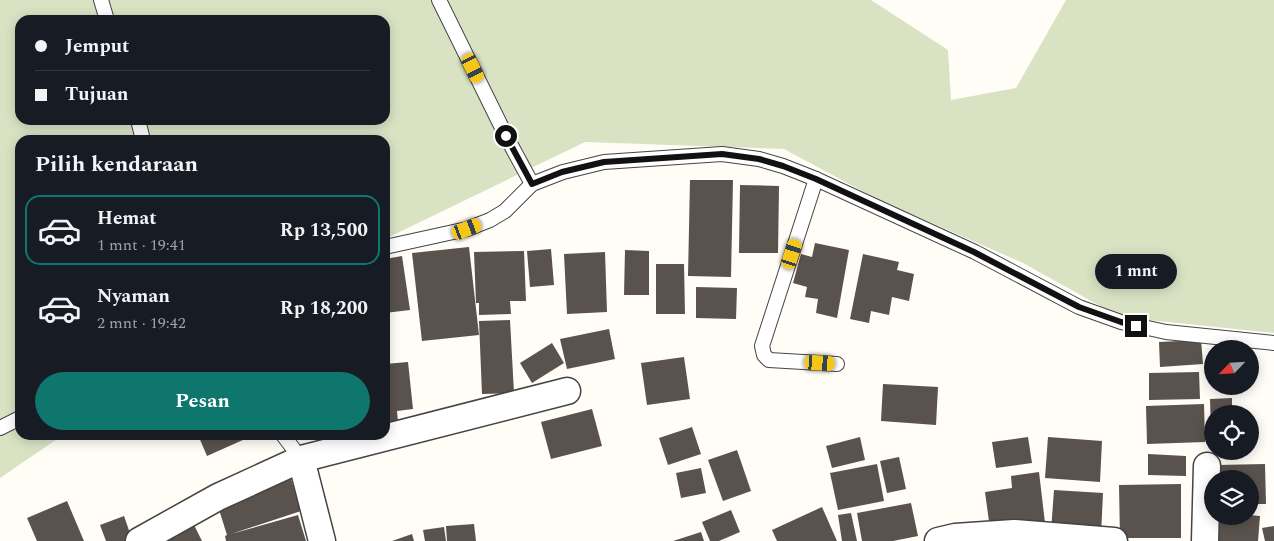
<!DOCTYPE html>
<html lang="id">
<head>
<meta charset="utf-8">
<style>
	:root { --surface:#171b24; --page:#242831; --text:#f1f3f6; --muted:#9ea1a6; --line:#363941; --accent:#0f766e }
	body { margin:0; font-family:Spectral,serif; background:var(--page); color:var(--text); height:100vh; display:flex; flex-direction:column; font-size:19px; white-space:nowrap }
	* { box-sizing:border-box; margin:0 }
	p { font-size:16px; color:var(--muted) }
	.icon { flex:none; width:28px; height:28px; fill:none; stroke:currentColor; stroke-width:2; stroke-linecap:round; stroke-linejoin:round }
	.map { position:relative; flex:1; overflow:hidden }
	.side { position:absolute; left:15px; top:135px; width:375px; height:305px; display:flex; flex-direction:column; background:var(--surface); border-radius:15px; box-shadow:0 2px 12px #0003 }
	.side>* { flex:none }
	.hud { position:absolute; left:15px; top:15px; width:375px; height:110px; border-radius:15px; box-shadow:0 2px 12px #0003; display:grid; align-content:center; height:110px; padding:0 20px; background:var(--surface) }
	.needle { width:32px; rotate:245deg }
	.buttons { position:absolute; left:1204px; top:340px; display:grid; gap:10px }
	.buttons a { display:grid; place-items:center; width:55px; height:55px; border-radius:50%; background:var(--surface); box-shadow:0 2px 12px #0003; font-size:25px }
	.end { position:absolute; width:22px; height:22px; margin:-11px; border:6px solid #111; background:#fff; box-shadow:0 0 0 2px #fff }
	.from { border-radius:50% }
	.bubble { position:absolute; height:35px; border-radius:18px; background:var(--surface); box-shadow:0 2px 12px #0003; font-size:16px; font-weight:700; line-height:35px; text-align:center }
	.car { position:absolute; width:15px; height:30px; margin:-15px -8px; border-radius:6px; box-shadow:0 0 4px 1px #0007; background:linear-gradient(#f5c518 24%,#345 0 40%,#f5c518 0 76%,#345 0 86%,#f5c518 0) }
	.hud b { display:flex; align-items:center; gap:18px; height:48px; font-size:19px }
	.hud b+b { border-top:1px solid var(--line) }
	.hud i { width:12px; height:12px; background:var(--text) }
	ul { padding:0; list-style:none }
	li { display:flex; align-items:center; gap:15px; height:70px; margin:0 10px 8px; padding:0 10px; border:2px solid transparent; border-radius:15px }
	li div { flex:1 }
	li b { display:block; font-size:19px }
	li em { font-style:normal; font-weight:700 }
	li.current { border-color:var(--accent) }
	li>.icon { width:45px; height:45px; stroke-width:1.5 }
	h2 { padding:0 20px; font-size:22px; line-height:60px }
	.cta { display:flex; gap:10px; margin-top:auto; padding:10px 20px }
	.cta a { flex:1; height:58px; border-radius:30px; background:var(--accent); color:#fff; font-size:20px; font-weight:700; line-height:58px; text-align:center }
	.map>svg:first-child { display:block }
	.cemetery { fill:#d9e3c4; fill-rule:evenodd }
	.building { fill:#5a524d }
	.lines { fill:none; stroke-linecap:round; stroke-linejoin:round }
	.service-casing { stroke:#444; stroke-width:16 }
	.minor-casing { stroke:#444; stroke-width:29 }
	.service { stroke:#fff; stroke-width:14 }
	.minor { stroke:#fff; stroke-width:26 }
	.route { stroke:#111; stroke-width:6 }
</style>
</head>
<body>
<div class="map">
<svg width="1274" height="541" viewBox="0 0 1274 541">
	<rect width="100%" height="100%" fill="#fffdf5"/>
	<path class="cemetery" d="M0,0h871l77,50 3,50 65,-12 50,-88h208v333l-154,-16 -97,-54 -146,-64 -93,-50 -199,-7 -200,97v-99h-365v295h43l-63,43zM20,20h365v100h-365z"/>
	<g class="building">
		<path d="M690,180h43l-2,97 -43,-1z"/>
		<path d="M740,185l39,1 -1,67h-39z"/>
		<path d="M815,243l34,7 -12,68 -21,-5 2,-14 -13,-2 2,-10 -14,-4 8,-29 11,3z"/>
		<path d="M469,247l10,88 -57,6 -10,-88z"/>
		<path d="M551,249l3,36 -24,2 -3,-36z"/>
		<path d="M625,250l24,1v44h-25z"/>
		<path d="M524,251l2,50h-16l1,13 -32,1v-12h-3l-2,-51z"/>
		<path d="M605,252l2,60 -40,2 -3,-60z"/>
		<path d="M863,254l36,8 -2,8 17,4 -5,27 -17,-4 -3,18 -18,-4 -2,12 -19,-4z"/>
		<path d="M402,256l8,54 -25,3v-54z"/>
		<path d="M656,264h28l1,50h-29z"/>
		<path d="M696,287l41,1 -1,31 -40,-1z"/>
		<path d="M510,320l4,73 -32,1 -3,-73z"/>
		<path d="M609,329l6,30 -48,10 -7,-30z"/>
		<path d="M1201,340l2,24 -43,3 -1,-25z"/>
		<path d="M552,343l12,20 -32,20 -12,-20z"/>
		<path d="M684,357l6,42 -43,6 -6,-42z"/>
		<path d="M408,362l5,47 -16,2 1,11 -13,1v-59z"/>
		<path d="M1199,372l1,27 -51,1v-27z"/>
		<path d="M883,384l55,3 -2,38 -55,-4z"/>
		<path d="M1232,398v16h-20v17h-1l-1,-32z"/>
		<path d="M1204,404l1,38 -58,2 -1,-38z"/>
		<path d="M592,409l10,37 -51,13 -10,-37z"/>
		<path d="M692,427l9,27 -33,11 -9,-27z"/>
		<path d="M198,435h56l-47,21z"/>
		<path d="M860,437l5,23 -33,8 -6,-22z"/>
		<path d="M1028,437l4,26 -36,5 -4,-26z"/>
		<path d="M1048,437l54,4 -2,41 -55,-4z"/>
		<path d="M737,450l14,41 -28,10 -15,-41z"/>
		<path d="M1148,454l38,2v20l-38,-1z"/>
		<path d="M899,457l7,32 -19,4 -7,-32z"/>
		<path d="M877,464l7,37 -46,9 -8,-37z"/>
		<path d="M1265,464l1,40h-16v-25h-32l-1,-14z"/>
		<path d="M701,468l5,25 -25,5 -5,-25z"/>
		<path d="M1039,472l6,51 -55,6 -5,-37 27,-4 -1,-12z"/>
		<path d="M290,476l11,35 -70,23 67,-19 8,26h-80l-1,-5 2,-1 -11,-35z"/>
		<path d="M1181,484v54h-61l-1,-53z"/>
		<path d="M1054,490l49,3 -2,42 -50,-4z"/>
		<path d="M67,501l17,40h-47l-10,-23z"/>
		<path d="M911,503l7,33 -25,5h-31l-5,-28z"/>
		<path d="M822,507l15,34h-60l-5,-11z"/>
		<path d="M731,510l9,22 -21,9h-9l-8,-19z"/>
		<path d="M851,513l6,28h-15l-4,-26z"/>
		<path d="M1250,515l10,1 -2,25h-45l3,-25z"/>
		<path d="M124,516l8,23 -5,2h-21l-6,-16z"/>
		<path d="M193,523l9,18h-41z"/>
		<path d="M474,524l2,17h-29l-1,-15z"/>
		<path d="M1274,526v15h-9l-3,-13z"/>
		<path d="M444,527l2,14h-21l-2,-11z"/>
		<path d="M701,532l3,9h-31z"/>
		<path d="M412,534l2,7h-22z"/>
	</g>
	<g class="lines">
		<g class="service-casing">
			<g id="service">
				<path d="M101,0l6,20"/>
				<path d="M439,0l67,136 26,48"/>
				<path d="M138,120l5,20"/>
				<path d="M816,179l-54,167 2,9 5,5 68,4"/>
				<path d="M385,247l82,-18 23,-9 15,-9 27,-27 31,-12 41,-10 118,-8 37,5 24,7 33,13 159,73 104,55 42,15 45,10 108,11"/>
				<path d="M0,428l20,-10"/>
				<path d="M283,435l18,24"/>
			</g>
		</g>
		<g class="minor-casing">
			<g id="minor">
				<path d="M301,459l21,82"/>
				<path d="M139,541l79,-44 83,-38 266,-68"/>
				<path d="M938,541l17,-4 59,-4 100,8"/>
				<path d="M1205,541l2,-75"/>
			</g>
		</g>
		<use href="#service" class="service"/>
		<use href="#minor" class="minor"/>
	</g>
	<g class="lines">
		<path class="route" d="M506,136l26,48 30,-12 42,-10 118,-8 37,5 24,7 33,13 158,73 105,55 42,15 15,4"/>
	</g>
</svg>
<div class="buttons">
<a><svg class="needle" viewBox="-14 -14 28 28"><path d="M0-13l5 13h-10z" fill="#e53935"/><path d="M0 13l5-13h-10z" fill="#9ea1a6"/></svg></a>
<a><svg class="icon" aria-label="locate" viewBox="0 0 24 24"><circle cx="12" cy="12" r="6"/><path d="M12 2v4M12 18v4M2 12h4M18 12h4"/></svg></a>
<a><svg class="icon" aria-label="layers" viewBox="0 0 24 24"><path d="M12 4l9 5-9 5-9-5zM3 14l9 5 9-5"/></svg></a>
</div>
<i class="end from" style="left:506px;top:136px"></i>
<i class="end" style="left:1136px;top:326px"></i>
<div class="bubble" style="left:1095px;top:254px;width:82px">1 mnt</div>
<i class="car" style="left:473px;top:68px;rotate:154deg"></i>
<i class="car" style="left:467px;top:229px;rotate:69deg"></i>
<i class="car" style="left:792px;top:254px;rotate:18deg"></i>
<i class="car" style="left:820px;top:363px;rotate:93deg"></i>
<div class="hud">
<b><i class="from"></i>Jemput</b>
<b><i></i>Tujuan</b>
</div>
<section class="side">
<h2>Pilih kendaraan</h2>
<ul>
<li class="current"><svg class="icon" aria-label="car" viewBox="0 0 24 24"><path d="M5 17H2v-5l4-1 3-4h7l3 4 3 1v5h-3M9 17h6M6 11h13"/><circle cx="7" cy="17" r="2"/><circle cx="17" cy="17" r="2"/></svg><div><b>Hemat</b><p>1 mnt · 19:41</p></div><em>Rp 13,500</em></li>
<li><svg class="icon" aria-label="car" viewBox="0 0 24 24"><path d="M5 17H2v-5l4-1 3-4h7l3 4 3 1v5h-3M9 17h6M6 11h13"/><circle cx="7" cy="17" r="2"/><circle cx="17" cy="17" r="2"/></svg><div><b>Nyaman</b><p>2 mnt · 19:42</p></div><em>Rp 18,200</em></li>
</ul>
<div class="cta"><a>Pesan</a></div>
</section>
</div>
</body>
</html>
